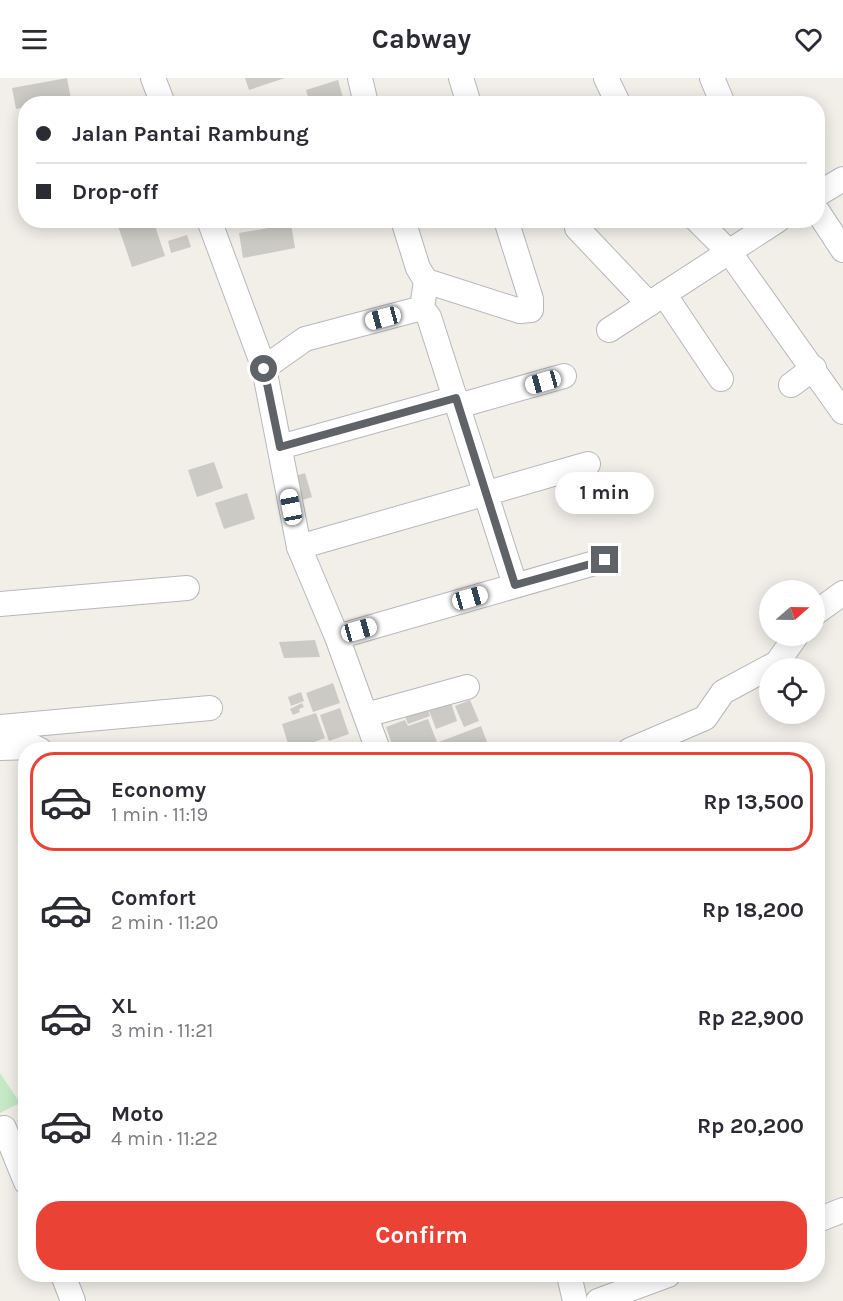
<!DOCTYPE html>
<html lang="en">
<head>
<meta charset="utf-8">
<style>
	:root { --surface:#fff; --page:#f7f7f7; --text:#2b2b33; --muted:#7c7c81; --line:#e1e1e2; --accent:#ea4335 }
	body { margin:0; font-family:Karla,sans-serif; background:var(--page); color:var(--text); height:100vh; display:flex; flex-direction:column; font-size:22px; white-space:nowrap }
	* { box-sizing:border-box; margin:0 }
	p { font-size:20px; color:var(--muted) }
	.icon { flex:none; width:33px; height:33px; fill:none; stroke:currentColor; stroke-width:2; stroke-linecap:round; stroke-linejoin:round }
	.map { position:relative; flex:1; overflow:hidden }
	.panel { position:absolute; left:18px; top:664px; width:807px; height:540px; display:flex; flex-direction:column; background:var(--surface); border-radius:24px; box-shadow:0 3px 15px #0003 }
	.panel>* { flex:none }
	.banner { position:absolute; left:18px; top:18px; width:807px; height:132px; border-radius:24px; box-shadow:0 3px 15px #0003; display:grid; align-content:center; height:132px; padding:0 18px; background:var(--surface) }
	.needle { width:39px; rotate:70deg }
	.fabs { position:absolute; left:759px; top:502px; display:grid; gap:12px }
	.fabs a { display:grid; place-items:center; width:66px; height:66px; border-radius:50%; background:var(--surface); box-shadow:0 3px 15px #0003; font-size:30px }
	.end { position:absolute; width:27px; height:27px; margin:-14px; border:8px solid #5f6368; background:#fff; box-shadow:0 0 0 3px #fff }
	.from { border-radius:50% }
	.bubble { position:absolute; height:42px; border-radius:21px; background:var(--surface); box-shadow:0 3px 15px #0003; font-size:20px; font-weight:700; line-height:42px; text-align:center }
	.car { position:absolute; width:18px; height:36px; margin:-18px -9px; border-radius:8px; box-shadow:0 0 4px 2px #0007; background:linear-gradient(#fff 24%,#345 0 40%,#fff 0 76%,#345 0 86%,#fff 0) }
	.banner b { display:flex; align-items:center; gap:21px; height:57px; font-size:22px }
	.banner b+b { border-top:2px solid var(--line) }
	.banner i { width:15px; height:15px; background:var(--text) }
	ul { padding:10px 0 0; list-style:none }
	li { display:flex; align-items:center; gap:18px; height:99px; margin:0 12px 9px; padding:0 6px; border:3px solid transparent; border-radius:24px }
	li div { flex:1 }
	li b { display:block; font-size:22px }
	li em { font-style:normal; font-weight:700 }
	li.active { border-color:var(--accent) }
	li>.icon { width:54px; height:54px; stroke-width:1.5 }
	.cta { display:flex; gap:12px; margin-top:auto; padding:12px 18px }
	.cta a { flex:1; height:69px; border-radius:24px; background:var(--accent); color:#fff; font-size:24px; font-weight:700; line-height:69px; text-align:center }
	header { display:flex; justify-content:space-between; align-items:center; height:78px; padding:0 18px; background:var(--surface); font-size:27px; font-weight:700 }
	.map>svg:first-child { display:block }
	.green { fill:#c5e8c5 }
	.building { fill:#cccac5 }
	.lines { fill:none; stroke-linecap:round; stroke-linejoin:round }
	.street-casing { stroke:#b5b8bc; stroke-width:26 }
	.street { stroke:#fff; stroke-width:24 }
	.route { stroke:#5f6368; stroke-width:8 }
</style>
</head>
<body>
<header><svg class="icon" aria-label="menu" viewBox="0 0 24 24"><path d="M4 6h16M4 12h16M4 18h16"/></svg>Cabway<svg class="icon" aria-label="heart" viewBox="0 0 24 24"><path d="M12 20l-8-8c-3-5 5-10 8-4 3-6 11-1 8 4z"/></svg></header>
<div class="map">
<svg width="843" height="1223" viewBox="0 0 843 1223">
	<rect width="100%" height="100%" fill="#f1efe8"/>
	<path class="green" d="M0,995l20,30 -20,10z"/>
	<g class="building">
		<path d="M67,0l4,21 -45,5v3l-10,2 -4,-21z"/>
		<path d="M245,0h40l-36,12z"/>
		<path d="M338,2l6,21 -34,3 -4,-14z"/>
		<path d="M116,142h37l12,36 -33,11z"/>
		<path d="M291,146l4,24 -52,10 -4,-25z"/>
		<path d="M187,157l4,12 -20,6 -3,-12z"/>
		<path d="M214,384l9,26 -26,9 -9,-27z"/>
		<path d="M305,395l7,24 -16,5 -7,-24z"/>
		<path d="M247,415l8,26 -31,10 -9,-26z"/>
		<path d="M315,562l5,17 -36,1 -5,-16z"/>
		<path d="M333,605l7,20 -27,9 -7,-19z"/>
		<path d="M301,614l3,9 -13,5 -3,-9z"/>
		<path d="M450,622l7,21 -21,8 -8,-21z"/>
		<path d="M470,622l9,21 -15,6 -9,-21z"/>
		<path d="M302,625l2,4 -5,2 1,3 -7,3 -3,-6z"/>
		<path d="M427,629l3,9 -22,8 -3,-8 -7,3 -2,-6z"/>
		<path d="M340,630l9,26 -20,7 -9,-26z"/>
		<path d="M316,635l9,25 -24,9 1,3h-12l-8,-26z"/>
		<path d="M428,641l12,31h-46l-8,-23 19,-7 3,6z"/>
		<path d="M481,648l9,24h-33l8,-3 -2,-4 -10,4v3h-11l-3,-8z"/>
		<path d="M319,665l2,7h-16v-2z"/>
	</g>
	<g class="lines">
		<g class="street-casing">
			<g id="street">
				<path d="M153,0l10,26"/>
				<path d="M360,0l6,26"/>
				<path d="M461,0l8,26"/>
				<path d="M606,0l12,25"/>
				<path d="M712,0l11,26"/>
				<path d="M818,116l25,-15"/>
				<path d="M818,134l25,38"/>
				<path d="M209,142l55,148 35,179 38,90 41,113"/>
				<path d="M403,142l15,48 8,13 94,30 11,-1v-11l-25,-79"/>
				<path d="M584,142l-7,8 72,76"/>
				<path d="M697,142l33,33 113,159"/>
				<path d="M426,203l-4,27 7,9 86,268"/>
				<path d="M664,216l57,85"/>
				<path d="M609,252l169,-110"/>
				<path d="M264,290l41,-29 117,-31"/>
				<path d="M791,307l23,-17"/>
				<path d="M458,328l106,-30"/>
				<path d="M280,369l176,-49"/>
				<path d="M299,469l289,-83"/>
				<path d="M0,526l187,-16"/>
				<path d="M814,536l29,-21"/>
				<path d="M337,559l268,-77"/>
				<path d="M366,637l101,-28"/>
				<path d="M0,649l210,-19"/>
				<path d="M0,670l34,-1 6,3"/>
				<path d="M630,672l75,-32 18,-26 54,-29 19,-27"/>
				<path d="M0,1052l4,-2 22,54"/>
				<path d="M818,1142l25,-10"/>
				<path d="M63,1197l10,26"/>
				<path d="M569,1197l6,26"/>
				<path d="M598,1223l70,-26"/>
			</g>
		</g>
		<use href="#street" class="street"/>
	</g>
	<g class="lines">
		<path class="route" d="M264,291l16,78 176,-49 59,187 90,-25"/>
	</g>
</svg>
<div class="fabs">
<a><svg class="needle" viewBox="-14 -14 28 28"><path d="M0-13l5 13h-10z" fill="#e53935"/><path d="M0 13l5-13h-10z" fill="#7c7c81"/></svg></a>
<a><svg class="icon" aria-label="locate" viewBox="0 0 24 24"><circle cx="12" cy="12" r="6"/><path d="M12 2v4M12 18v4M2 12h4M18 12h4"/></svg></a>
</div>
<i class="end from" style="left:264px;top:291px"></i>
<i class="end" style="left:605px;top:482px"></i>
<div class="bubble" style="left:555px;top:394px;width:99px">1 min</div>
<i class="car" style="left:383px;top:240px;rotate:255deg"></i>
<i class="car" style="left:543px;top:304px;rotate:254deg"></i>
<i class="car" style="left:291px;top:429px;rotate:349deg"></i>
<i class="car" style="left:470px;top:520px;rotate:74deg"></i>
<i class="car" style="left:359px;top:552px;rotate:74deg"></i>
<div class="banner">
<b><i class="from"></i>Jalan Pantai Rambung</b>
<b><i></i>Drop-off</b>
</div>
<section class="panel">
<ul>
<li class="active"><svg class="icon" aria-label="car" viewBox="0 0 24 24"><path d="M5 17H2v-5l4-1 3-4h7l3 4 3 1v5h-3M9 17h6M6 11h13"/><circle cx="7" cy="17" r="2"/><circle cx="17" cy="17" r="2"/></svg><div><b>Economy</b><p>1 min · 11:19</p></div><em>Rp 13,500</em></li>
<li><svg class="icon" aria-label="car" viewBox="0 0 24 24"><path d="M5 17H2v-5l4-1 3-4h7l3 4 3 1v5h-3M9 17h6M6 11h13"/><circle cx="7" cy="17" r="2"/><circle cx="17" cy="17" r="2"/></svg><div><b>Comfort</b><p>2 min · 11:20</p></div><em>Rp 18,200</em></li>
<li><svg class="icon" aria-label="car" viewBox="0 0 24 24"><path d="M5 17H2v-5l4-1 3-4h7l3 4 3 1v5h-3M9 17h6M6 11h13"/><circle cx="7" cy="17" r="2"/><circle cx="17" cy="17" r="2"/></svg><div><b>XL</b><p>3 min · 11:21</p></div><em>Rp 22,900</em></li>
<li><svg class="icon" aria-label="car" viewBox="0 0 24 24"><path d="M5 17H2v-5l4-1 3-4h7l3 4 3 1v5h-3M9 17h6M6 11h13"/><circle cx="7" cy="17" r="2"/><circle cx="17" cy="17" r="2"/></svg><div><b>Moto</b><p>4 min · 11:22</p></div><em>Rp 20,200</em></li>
</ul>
<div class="cta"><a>Confirm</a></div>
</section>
</div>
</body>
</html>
